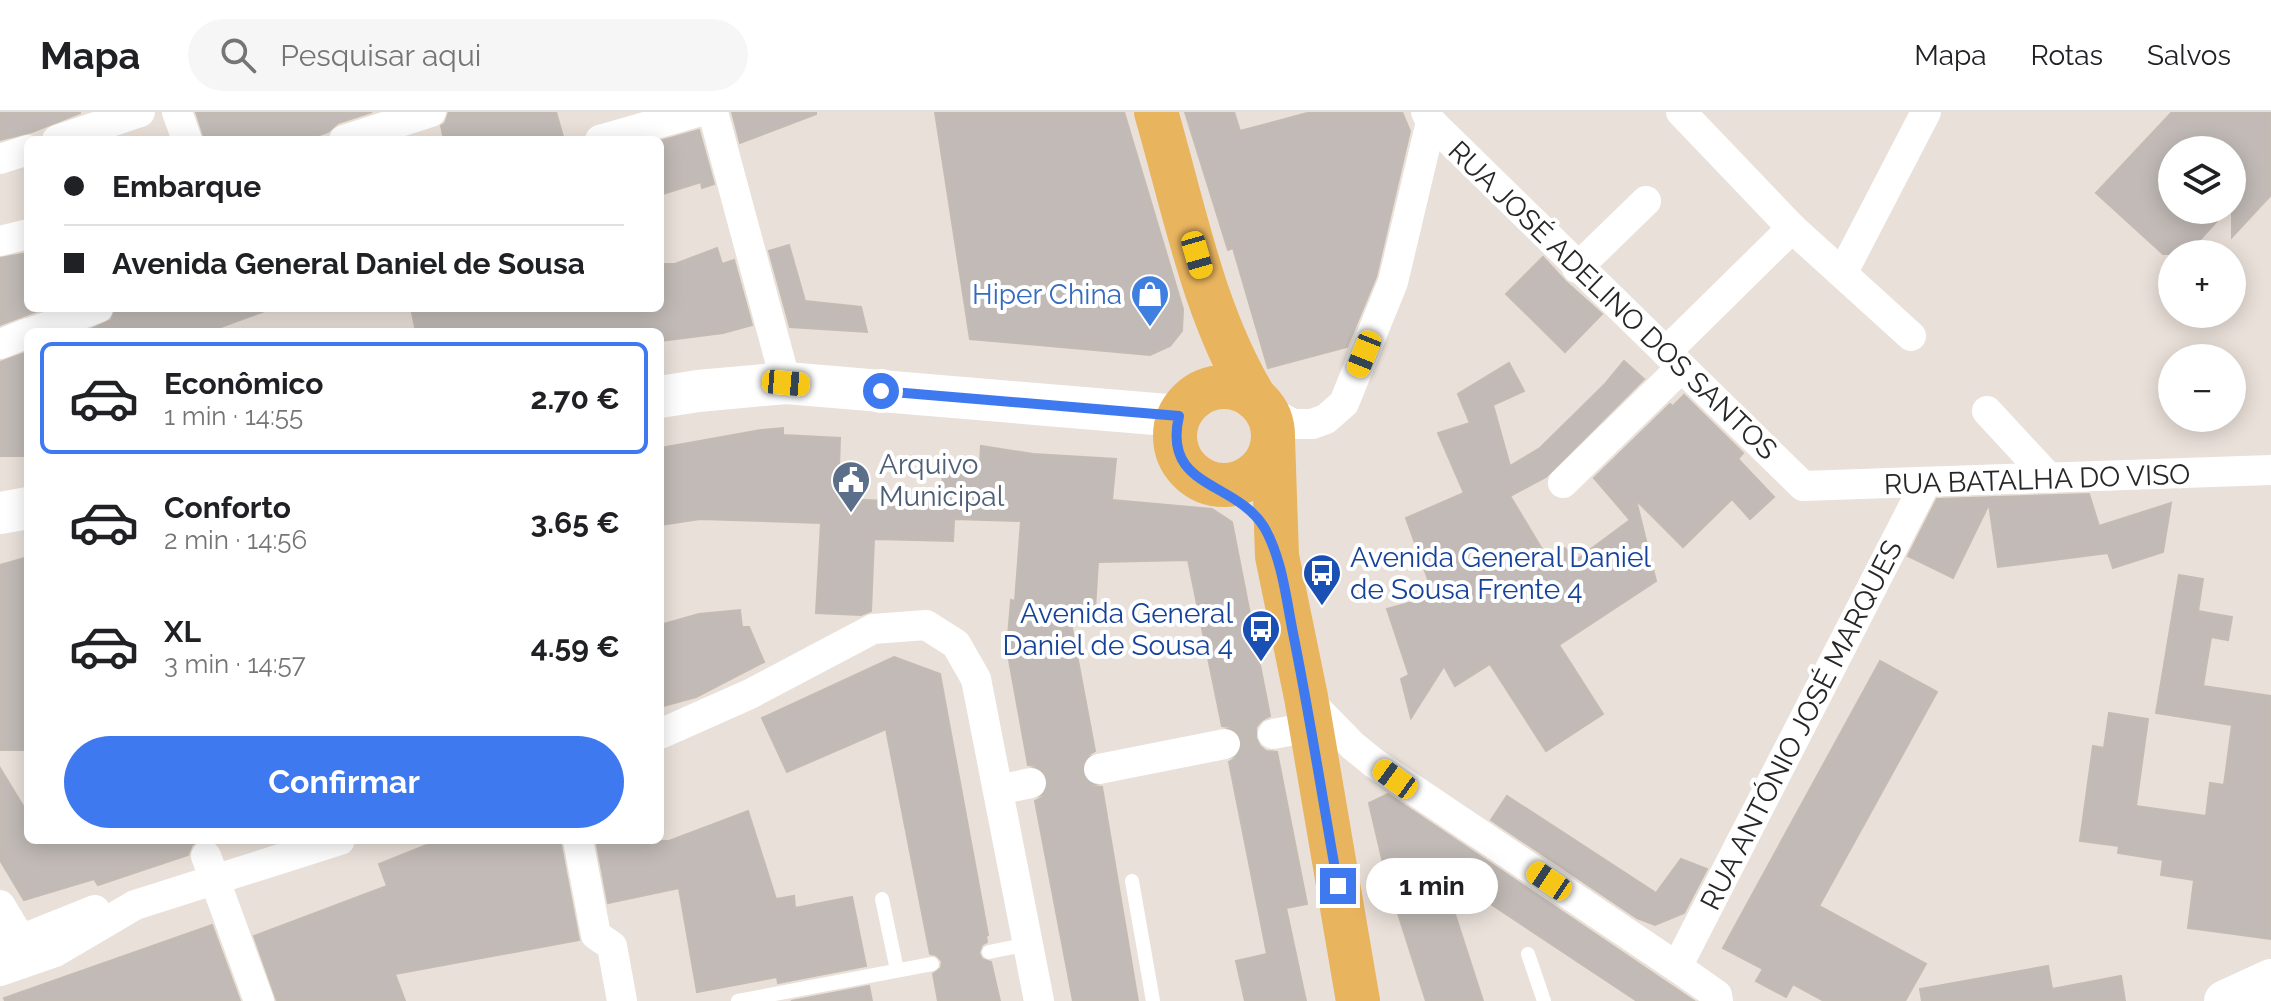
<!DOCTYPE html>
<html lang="pt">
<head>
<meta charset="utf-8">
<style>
	:root { --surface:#fff; --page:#f6f6f6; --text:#202124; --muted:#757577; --line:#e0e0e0; --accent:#3f79f0 }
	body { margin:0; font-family:Raleway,sans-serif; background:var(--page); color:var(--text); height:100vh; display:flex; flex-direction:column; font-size:30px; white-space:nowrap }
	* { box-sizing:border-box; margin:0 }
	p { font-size:26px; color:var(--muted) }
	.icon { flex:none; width:44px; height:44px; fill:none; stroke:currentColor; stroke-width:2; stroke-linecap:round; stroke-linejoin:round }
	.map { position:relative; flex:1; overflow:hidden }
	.details { position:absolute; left:24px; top:216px; width:640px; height:516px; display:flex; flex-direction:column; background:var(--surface); border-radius:12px; box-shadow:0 4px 20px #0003 }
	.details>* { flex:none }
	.top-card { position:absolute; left:24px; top:24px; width:640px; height:176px; border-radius:12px; box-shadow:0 4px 20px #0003; display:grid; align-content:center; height:176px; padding:0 40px; background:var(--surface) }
	.buttons { position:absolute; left:2158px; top:24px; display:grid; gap:16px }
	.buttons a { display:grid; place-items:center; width:88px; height:88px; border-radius:50%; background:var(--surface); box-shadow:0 4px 20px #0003; font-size:40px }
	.end { position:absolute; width:36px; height:36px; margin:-18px; border:10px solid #3f79f0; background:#fff; box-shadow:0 0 0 4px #fff }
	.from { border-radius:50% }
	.bubble { position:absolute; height:56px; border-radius:28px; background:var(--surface); box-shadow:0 4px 20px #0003; font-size:26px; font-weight:700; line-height:56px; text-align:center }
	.car { position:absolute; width:24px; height:48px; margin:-24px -12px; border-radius:10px; box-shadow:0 0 6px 2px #0007; background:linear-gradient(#f5c518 24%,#345 0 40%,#f5c518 0 76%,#345 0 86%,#f5c518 0) }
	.top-card b { display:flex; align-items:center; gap:28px; height:76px; font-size:30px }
	.top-card b+b { border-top:2px solid var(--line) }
	.top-card i { width:20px; height:20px; background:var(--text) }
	ul { padding:14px 0 0; list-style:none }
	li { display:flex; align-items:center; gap:24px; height:112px; margin:0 16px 12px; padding:0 24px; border:4px solid transparent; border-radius:12px }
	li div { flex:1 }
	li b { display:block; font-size:30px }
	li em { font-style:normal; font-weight:700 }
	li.current { border-color:var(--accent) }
	li>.icon { width:72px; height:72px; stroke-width:1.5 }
	.primary-button { display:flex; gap:16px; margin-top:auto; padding:16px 40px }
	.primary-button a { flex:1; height:92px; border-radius:48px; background:var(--accent); color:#fff; font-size:32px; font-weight:700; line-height:92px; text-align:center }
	header { display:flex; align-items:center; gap:48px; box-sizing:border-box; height:112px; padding:0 40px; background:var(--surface); border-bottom:2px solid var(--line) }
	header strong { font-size:38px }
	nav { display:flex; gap:44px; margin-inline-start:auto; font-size:28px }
	.search { width:560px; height:72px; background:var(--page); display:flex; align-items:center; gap:20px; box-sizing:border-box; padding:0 28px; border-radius:44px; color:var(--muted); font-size:30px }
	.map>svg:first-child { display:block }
	.building { fill:#c1bab6; stroke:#c4bbb3; stroke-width:2 }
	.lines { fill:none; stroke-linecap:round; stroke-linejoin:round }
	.street-tunnel { stroke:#c2bbb5; stroke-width:30; stroke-dasharray:30 15; stroke-linecap:butt }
	.lane { stroke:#fff; stroke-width:14 }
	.street { stroke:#fff; stroke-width:30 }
	.secondary { stroke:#fff; stroke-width:42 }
	.primary { stroke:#e9b45e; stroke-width:44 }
	.route { stroke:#3f79f0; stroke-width:10 }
	.labels { text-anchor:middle; stroke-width:8; stroke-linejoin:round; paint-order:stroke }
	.shop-label { font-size:28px; fill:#366cbe; stroke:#fff; text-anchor:end }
	.street-label { font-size:28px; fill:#272727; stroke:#fff }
	.service-label { font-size:28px; fill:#4e5e75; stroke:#fff; text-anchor:start }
	.transit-label { font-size:28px; fill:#164399; stroke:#fff; text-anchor:start }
</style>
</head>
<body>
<header>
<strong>Mapa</strong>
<div class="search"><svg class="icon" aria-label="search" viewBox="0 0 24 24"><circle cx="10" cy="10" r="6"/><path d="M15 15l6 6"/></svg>Pesquisar aqui</div>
<nav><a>Mapa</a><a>Rotas</a><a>Salvos</a></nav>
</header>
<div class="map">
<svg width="2271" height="889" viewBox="0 0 2271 889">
	<rect width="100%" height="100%" fill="#e9e0d9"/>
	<g class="building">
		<path d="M0,0h80v1l-48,19 -32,8z"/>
		<path d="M196,0h176l-34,11 -10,9 -22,8h-101z"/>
		<path d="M449,0h107l8,28h-120l-3,-14 4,-3z"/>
		<path d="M732,0h84v2l-76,29z"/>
		<path d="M935,0h189l59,197 -1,22 -12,15 -20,9 -180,-16z"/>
		<path d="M1185,0h49l6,19 71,-19h91l8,19 -34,146 -29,70 -79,21 -35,-120 -5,2z"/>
		<path d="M2172,0h99v83l-39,42v-87h-60v60h55l-40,44h-24l-67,-61z"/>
		<path d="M699,18l15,54 -12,4 -1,-6 -41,13v-54z"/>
		<path d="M789,133l16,56 56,6 6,25 -77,-5 -21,-76z"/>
		<path d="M717,136l5,16 12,-4 18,65 -29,8 -63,8v-9h-244l-5,-24h249v-44h15z"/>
		<path d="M28,141v55h17l-45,17v-67z"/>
		<path d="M1543,145l22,24 37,33 -37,38 -59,-58z"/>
		<path d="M116,196h148l1,3 -58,21h-122l26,-12z"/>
		<path d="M28,240v104h-28v-94z"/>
		<path d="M1624,249l20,18 -98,98 -36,19 38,63 17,-11 11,12 54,-40 -36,-42 76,-74 3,2 11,-11 59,58 -5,6 36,38 -24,22 -18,-20 -49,48 -47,-47 20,81 -97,64 44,69 -57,37 -56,-87 -35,22 -11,-20 -33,52 -10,-39 8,-4 -22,-66 47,-13 -28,-78 58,-25 -26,-60 32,-10 -12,-29 51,-31 15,28 -31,14 17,61 30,-18 65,-64z"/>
		<path d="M783,316v7l57,3 -2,61 104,4 1,-42 37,1 1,-16 52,8 83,5 -4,41 100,9 20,13 38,194 -8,4 -6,7v11l4,8 6,5 11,1 30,152 -21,4 20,93h-61l-9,-40 31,-7 -38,-192 8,-5 5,-7 1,-9 -5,-9 -8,-5 -8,-1 -34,-166 -90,2 -4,63 -23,-2 24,128 -8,5 -5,6 -1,10 5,9 6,5 10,1 36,214h-65l-38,-200 9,-5 4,-7 1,-9 -5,-10 -8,-4 -8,-1 -21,-116 4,-49 4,1 6,-80 -67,-2 -1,22 -79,-2 -3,72 -10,4 -45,-2 5,-90 -121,-4 -40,6v-77l101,-18z"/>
		<path d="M2089,382l10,32 72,-23 -8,49 -50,16 -5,-15 -110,14 -9,-63 -36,74 -45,-22 29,-57z"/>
		<path d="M28,445v193h-28v-185z"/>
		<path d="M2179,463l24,4 -5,32 34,6 -4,23 -17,-3 -8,49 68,10v243l-83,-11 6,-48 -33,-5 2,-15 -45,-7 1,-7 -39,-5 13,-95 11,2 5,-35 39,6 -12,87 70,10 4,-33 14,2 8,-60 -76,-12z"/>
		<path d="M740,498l2,17h7l15,35 -68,35 -36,10v-82l39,-11z"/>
		<path d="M894,545l46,17 48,261 -2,1 1,6 -5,3 -3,8 3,6 9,3 9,39h-62l-5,-27 8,-6 1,-7 -6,-6 -6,-1 -44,-225 -99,43 -25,-54z"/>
		<path d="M1880,549l57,31 -118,214 107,58 -21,37h-81l-31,-17 -7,13 -30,-16 7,-12 -40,-21z"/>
		<path d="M0,656l28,46v26h170l-6,5 -4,10 -90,30 -4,-6 -70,21 -24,-40z"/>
		<path d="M1388,682l129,87 177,120h-57l-196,-130 42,130h-57l-40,-125 -17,-73z"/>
		<path d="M1507,684l149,97 25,-34 26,10 -23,44 -29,12 -18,-7 -146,-98z"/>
		<path d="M748,699l28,88 18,-3 1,12 57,-11 14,69 -88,17 -1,-6 -80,15 -18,-104 -71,15 -12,-63 73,1z"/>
		<path d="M439,728h121l19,100 -184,34 10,27h-128l-23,-65 133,-50 -8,-22z"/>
		<path d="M212,813l28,76h-235l-1,-3z"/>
		<path d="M2048,854l4,23 69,-13 4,25h-203l-2,-12z"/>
		<path d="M869,874l3,15h-81z"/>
	</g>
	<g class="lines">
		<g class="street-tunnel">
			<path d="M1225,632l48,-10"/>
			<path d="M1031,671l68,-14"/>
		</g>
		<g class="lane">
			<path d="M1132,769l21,120"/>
			<path d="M882,787l15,71"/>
			<path d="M989,840l39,-8"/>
			<path d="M1528,842l16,47"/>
			<path d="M738,889l194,-37"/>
		</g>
		<g class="street">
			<path d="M177,0l10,28"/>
			<path d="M713,0l73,271"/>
			<path d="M1426,0l5,10 372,364 468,-16"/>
			<path d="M1681,0l111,116 119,108"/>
			<path d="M57,28l83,-28"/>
			<path d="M344,28l87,-28"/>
			<path d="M600,28l97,-28"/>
			<path d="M0,47l28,-9"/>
			<path d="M0,129l28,-7"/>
			<path d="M1577,156l69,-67"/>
			<path d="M1843,160l83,-160"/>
			<path d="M32,220l66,-24"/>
			<path d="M0,232l28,-11"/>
			<path d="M1666,240l126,-124"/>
			<path d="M1265,297l28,15h19l14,-5 18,-16 49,-121 38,-160"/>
			<path d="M1987,299l62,67"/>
			<path d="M1563,371l118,-115"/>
			<path d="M1306,586l47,48 21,17 303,204 40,28 1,6"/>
			<path d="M660,622l90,-40 123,-65 53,-4 30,19 20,35 63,322"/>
			<path d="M1273,622l38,-7"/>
			<path d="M1099,657l126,-25"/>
			<path d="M998,678l33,-7"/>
			<path d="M578,728l18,95 16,11 10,55"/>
			<path d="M206,744l53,145"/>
			<path d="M0,793l21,35"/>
			<path d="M0,836l95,-38"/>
			<path d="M1677,855l248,-483"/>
			<path d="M0,859l55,-19 80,-47 205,-65"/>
		</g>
		<g class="secondary">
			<path d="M660,285l38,-6 88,-8 393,33"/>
			<path d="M0,401l28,-5"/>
			<path d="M2225,889l46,-21"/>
		</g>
		<g class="primary">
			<path d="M1156,0c28,96 47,200 99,286"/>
			<circle cx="1224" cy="324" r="49"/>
			<path d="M1273,327l4,117 29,141 52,304"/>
		</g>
	</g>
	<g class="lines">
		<path class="route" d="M881,279l298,25c-17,73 56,64 85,111 18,31 22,71 29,106 17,84 30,169 45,253"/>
	</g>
	<defs>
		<g id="shop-pin" transform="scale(2)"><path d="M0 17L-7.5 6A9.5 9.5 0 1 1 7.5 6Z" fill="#3f7fe0" stroke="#fff"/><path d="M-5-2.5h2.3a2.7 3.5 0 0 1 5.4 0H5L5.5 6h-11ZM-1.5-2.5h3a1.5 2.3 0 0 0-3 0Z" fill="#fff"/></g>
		<g id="civic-pin" transform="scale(2)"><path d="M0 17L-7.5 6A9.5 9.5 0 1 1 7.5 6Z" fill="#5c6f8a" stroke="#fff"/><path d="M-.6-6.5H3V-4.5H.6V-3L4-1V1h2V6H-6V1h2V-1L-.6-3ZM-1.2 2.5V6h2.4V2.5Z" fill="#fff"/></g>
		<g id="bus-pin" transform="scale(2)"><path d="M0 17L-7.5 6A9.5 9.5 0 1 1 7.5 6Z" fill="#1a4fb4" stroke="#fff"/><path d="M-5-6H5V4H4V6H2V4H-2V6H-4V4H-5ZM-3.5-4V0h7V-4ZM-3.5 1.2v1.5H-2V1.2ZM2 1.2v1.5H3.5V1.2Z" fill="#fff"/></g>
	</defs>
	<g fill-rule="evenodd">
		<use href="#shop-pin" x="1150" y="182"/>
		<use href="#civic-pin" x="851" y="368"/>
		<use href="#bus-pin" x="1322" y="461"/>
		<use href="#bus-pin" x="1261" y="517"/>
	</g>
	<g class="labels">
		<g class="shop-label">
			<text x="1122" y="192">Hiper China</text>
		</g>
		<g class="street-label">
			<text transform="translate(1613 188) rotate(44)" y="10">RUA JOSÉ ADELINO DOS SANTOS</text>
			<text transform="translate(2037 367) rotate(-2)" y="10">RUA BATALHA DO VISO</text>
			<text transform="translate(1801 613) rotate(-63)" y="10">RUA ANTÓNIO JOSÉ MARQUES</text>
		</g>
		<g class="service-label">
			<text x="879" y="362">Arquivo<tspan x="879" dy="32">Municipal</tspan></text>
		</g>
		<g class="transit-label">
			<text x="1350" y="455">Avenida General Daniel<tspan x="1350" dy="32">de Sousa Frente 4</tspan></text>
			<text x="1233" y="511" text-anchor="end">Avenida General<tspan x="1233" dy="32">Daniel de Sousa 4</tspan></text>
		</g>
	</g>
</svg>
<div class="buttons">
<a><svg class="icon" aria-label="layers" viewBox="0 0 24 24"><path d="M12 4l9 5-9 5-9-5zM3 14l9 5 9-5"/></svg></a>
<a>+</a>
<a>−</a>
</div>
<i class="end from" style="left:881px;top:279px"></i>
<i class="end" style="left:1338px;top:774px"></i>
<div class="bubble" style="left:1366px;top:746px;width:132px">1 min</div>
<i class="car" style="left:1197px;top:143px;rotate:164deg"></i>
<i class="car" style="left:1364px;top:242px;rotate:202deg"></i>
<i class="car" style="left:786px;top:271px;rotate:95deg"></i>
<i class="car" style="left:1395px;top:667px;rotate:306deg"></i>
<i class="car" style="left:1549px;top:769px;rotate:304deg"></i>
<div class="top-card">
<b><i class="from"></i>Embarque</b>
<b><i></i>Avenida General Daniel de Sousa</b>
</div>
<section class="details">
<ul>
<li class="current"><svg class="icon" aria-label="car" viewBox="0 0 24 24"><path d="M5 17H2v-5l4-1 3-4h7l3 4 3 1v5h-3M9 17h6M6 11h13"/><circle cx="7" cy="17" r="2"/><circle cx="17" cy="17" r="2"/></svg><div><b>Econômico</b><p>1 min · 14:55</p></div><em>2.70 €</em></li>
<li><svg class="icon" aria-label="car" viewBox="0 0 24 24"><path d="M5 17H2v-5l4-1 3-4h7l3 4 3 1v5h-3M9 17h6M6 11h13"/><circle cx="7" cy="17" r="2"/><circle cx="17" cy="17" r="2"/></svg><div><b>Conforto</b><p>2 min · 14:56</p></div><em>3.65 €</em></li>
<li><svg class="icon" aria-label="car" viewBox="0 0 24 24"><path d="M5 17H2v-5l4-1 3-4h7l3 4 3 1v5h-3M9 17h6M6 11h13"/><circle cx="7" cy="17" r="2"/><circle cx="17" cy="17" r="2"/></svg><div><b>XL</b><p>3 min · 14:57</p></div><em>4.59 €</em></li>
</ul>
<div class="primary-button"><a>Confirmar</a></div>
</section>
</div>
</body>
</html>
